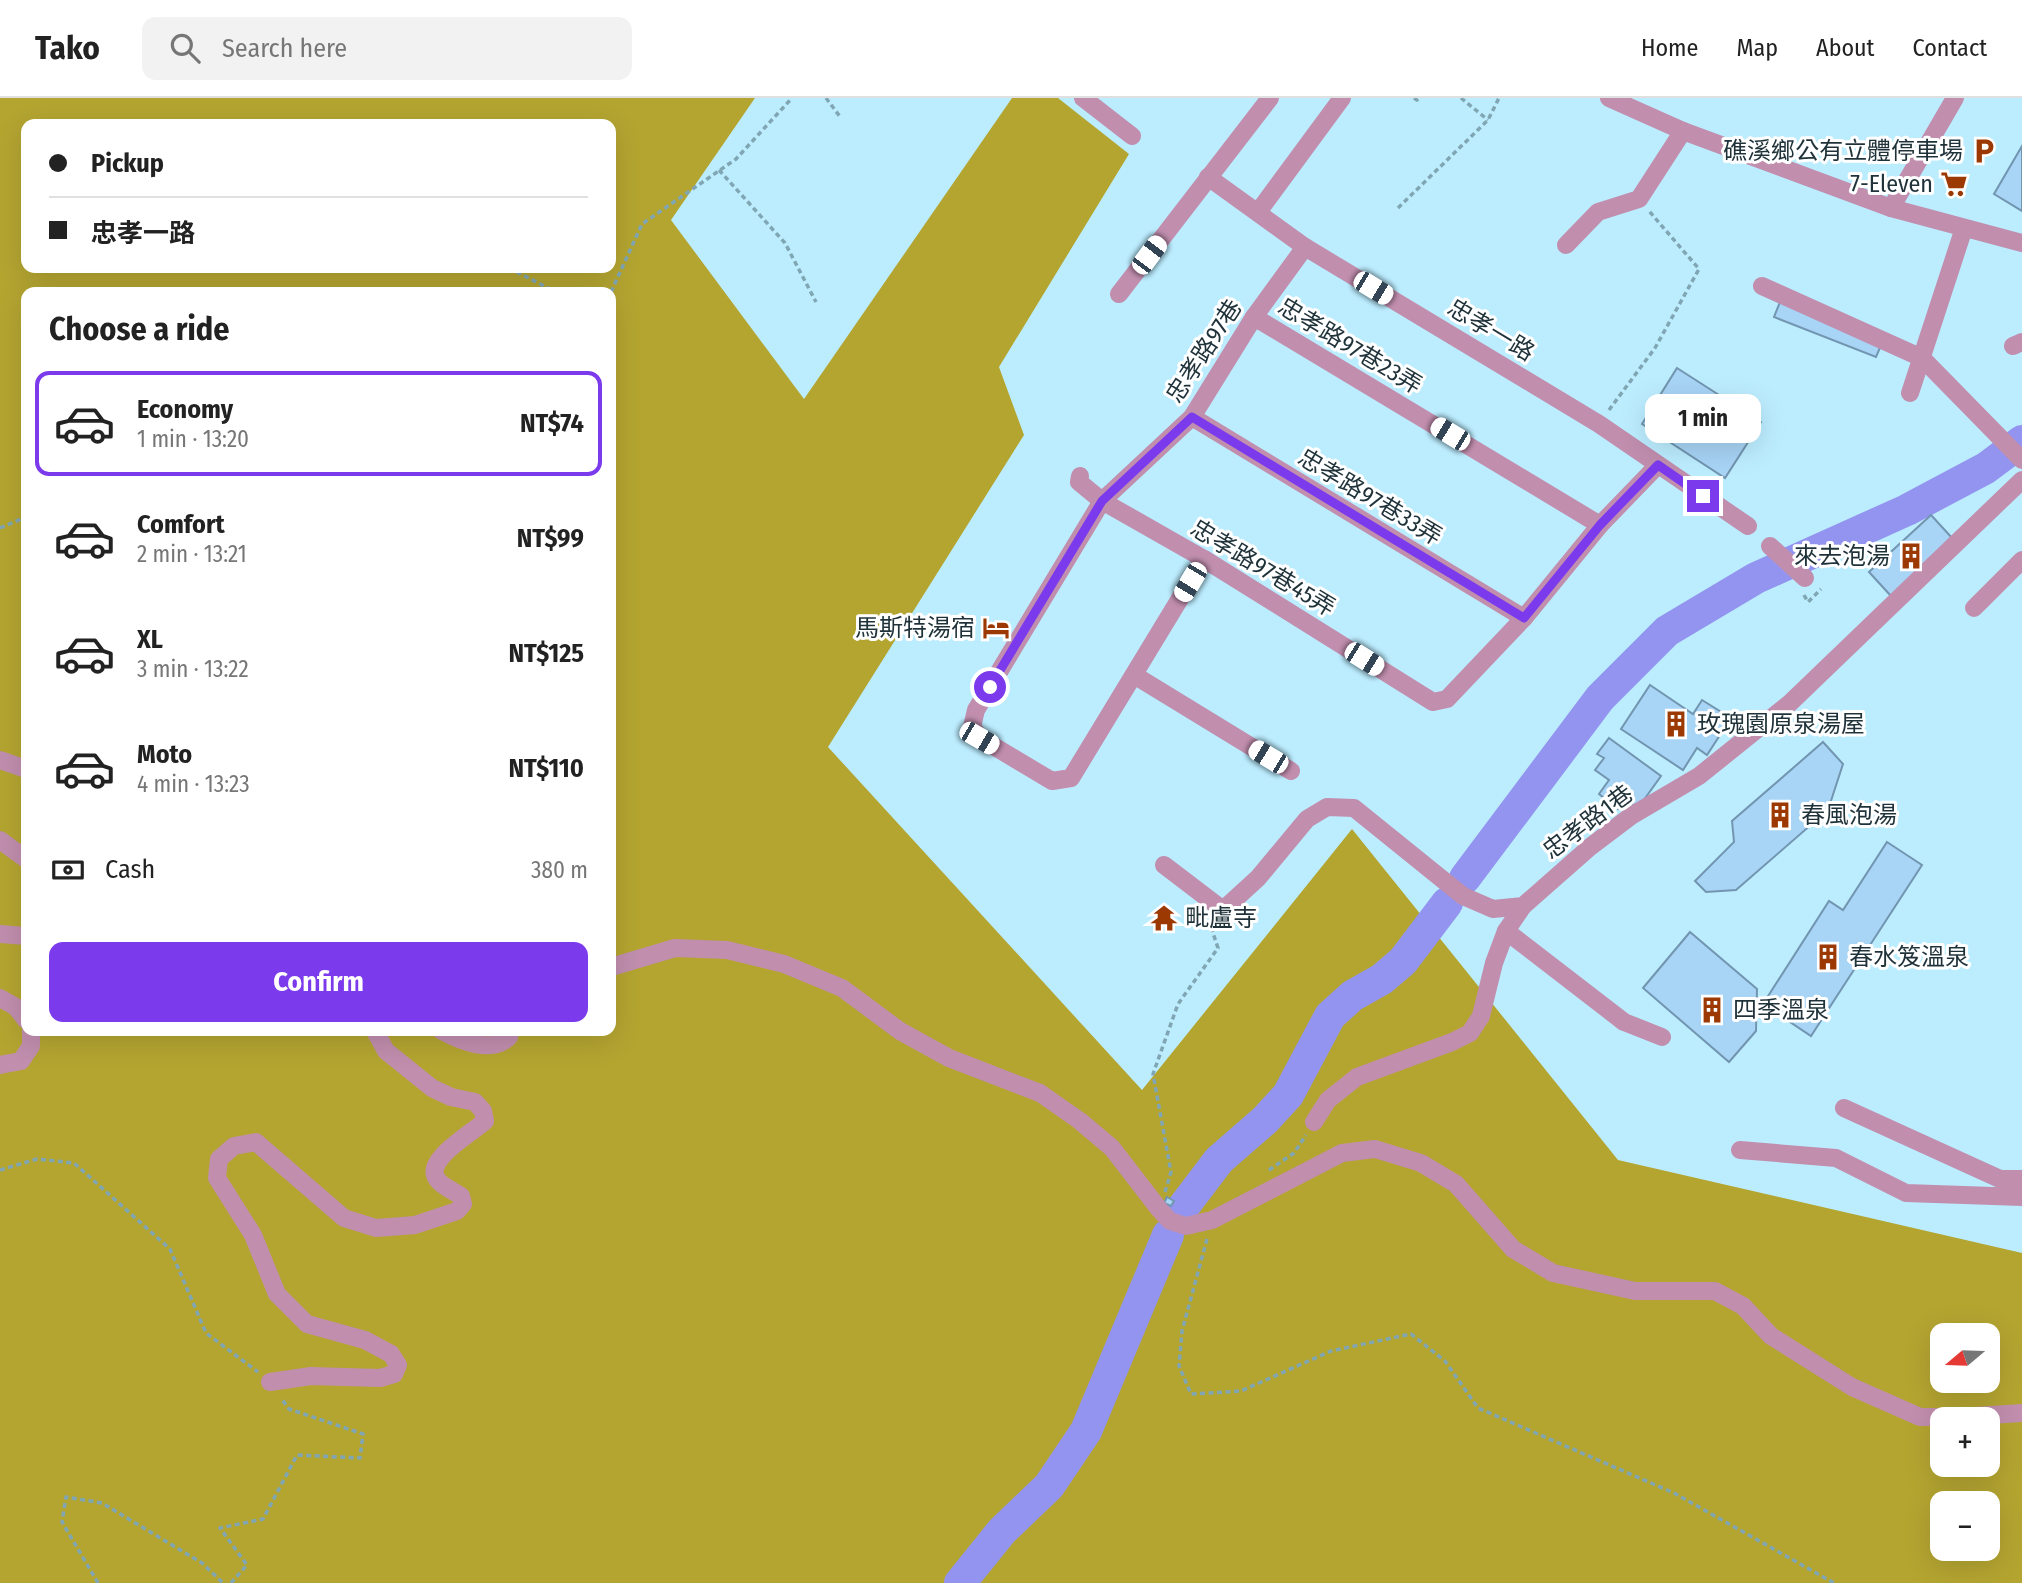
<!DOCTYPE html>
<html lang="en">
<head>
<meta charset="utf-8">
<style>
	:root { --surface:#fff; --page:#f2f2f2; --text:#222; --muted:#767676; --line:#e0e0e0; --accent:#7c3aed }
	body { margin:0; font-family:"Fira Sans Condensed","Noto Sans TC",sans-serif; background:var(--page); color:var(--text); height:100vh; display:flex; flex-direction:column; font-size:26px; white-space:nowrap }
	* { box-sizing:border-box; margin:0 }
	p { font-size:23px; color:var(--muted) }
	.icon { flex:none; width:38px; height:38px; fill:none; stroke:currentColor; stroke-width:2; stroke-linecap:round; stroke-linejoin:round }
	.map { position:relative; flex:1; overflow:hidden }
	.drawer { position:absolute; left:21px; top:189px; width:595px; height:749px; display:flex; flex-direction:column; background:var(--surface); border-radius:14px; box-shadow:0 7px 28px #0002 }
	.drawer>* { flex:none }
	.guide { position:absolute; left:21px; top:21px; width:595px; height:154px; border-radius:14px; box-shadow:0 7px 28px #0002; display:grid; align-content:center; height:154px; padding:0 28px; background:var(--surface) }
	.needle { width:46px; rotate:251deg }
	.fabs { position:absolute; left:1930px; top:1225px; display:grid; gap:14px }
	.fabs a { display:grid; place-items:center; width:70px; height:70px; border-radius:14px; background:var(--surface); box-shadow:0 7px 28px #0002; font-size:35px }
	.end { position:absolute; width:32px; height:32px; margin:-16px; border:9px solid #7c3aed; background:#fff; box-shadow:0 0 0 4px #fff }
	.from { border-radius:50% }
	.bubble { position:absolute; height:49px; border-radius:14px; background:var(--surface); box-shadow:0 7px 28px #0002; font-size:23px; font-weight:700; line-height:49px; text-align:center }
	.car { position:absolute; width:21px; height:42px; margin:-21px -10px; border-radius:9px; box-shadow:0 0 5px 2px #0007; background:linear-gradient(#fff 24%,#345 0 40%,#fff 0 76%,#345 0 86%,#fff 0) }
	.guide b { display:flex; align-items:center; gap:24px; height:66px; font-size:26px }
	.guide b+b { border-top:2px solid var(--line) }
	.guide i { width:18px; height:18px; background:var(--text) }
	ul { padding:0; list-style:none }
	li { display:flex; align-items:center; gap:21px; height:105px; margin:0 14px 10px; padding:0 14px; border:4px solid transparent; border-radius:14px }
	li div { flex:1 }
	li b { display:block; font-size:26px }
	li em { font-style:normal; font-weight:700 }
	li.current { border-color:var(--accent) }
	li>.icon { width:63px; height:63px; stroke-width:1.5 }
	h2 { padding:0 28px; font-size:32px; line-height:84px }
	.pay { display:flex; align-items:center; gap:18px; height:77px; padding:0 28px; font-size:26px }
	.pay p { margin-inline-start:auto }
	.primary-button { display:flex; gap:14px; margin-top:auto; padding:14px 28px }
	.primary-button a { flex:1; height:80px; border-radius:14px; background:var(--accent); color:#fff; font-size:28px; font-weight:700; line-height:80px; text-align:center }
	header { display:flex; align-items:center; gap:42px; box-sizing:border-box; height:98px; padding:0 35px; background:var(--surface); border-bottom:2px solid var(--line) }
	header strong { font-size:33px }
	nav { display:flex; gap:38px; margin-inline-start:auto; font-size:24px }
	.search { width:490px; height:63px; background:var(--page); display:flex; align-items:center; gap:18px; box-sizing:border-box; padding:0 24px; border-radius:14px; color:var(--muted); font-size:26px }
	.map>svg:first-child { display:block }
	.forest { fill:#b4a531; fill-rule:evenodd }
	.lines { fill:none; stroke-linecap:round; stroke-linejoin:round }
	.river { stroke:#9394ef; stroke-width:32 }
	.building { fill:#a8d4f6; stroke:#7295b0; stroke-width:2 }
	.path { stroke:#80a6b4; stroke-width:3.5; stroke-dasharray:5 3.5; stroke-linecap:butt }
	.minor { stroke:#c18eae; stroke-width:18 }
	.route { stroke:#7c3aed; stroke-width:9 }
	.labels { text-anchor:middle; stroke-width:6; stroke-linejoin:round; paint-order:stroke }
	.poi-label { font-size:24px; fill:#1f3239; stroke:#fff; text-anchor:start }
	.street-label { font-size:24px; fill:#1f3239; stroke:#fff }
</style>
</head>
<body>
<header>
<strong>Tako</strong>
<div class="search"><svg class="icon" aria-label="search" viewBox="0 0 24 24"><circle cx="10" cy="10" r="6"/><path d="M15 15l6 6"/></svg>Search here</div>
<nav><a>Home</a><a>Map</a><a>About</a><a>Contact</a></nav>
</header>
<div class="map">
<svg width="2022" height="1485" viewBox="0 0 2022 1485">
	<rect width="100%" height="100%" fill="#bcedff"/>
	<path class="forest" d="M0,0h755l-84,122 133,179 208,-301h46l71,56 -130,213 25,68 -196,312 314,343 210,-261 266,331 404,93v330h-2022zM26,26h585v144h-585zM26,194h585v739h-585zM1942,1237h46v46h-46zM1942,1321h46v46h-46zM1942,1405h46v46h-46z"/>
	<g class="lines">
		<g class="river">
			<path d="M1465,780l135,-180 67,-67 89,-53 151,-68 79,-42 36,-27"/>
			<path d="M1178,1116l41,-54 46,-40 23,-25 42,-79 22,-20 30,-17 21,-18 44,-58"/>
			<path d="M960,1485l42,-52 47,-45 37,-55 82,-196"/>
		</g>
	</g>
	<g class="building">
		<path d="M2022,48v65l-28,-17z"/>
		<path d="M1780,204l102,41 -6,14 -102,-40z"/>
		<path d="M1677,270l84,54 -36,56 -83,-54z"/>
		<path d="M1931,417l22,24 -62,57 -22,-24z"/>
		<path d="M1650,587l43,29 9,-14 29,18 -24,37 -10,-7 -14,22 -62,-41z"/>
		<path d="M1609,640l52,38 -23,32 -13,-9 -7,10 -19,-15 10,-14 -14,-10 9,-12 -7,-4z"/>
		<path d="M1823,644l20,22 -15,46 -92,80 -30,2 -11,-11 39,-39 -2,-21z"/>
		<path d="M1887,744l35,23 -111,171 -48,-32 66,-103 14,9z"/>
		<path d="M1690,834l67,57 -1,42 -27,31 -86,-74z"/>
		<path d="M1167,1099l7,4 -3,5 -7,-3z"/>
	</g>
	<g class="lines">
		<g class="path">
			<path d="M826,0l15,20"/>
			<path d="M1414,0l3,2 2,-2"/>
			<path d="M1461,0l27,22"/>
			<path d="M719,72l66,73 31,59"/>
			<path d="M1398,110l90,-88 11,-22"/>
			<path d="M509,170l47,24"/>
			<path d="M611,194l31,-68 94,-65 56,-61"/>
			<path d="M1609,312l46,-62 44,-79 -50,-58"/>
			<path d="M0,430l26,-11"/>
			<path d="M1804,497l4,7 13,-13"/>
			<path d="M0,1072l37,-11 37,4 96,86 36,84 52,39"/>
			<path d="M1269,1072l25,-17 12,-18"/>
			<path d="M1165,1094l6,-20 -18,-98 25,-70 40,-56 -7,-21 2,-4"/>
			<path d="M1207,1141l-25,92 -3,35 12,28 50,-3 90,-40 80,-17 34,27 33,47 196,85 160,90"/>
			<path d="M98,1485l-36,-61 4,-25 36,6 100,60 21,20"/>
			<path d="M231,1485l16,-18 -27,-37 43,-9 34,-64 63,3 3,-24 -74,-25 -8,-11"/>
		</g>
		<g class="minor">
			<path d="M1083,0l49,38"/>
			<path d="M1609,0l74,33 208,77 131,35"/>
			<path d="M1208,79l97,70 294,177 149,102"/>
			<path d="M1891,110l64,-110"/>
			<path d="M1258,114l84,-114"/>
			<path d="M1566,147l32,-33 41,-13 44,-68"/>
			<path d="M1762,188l160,72 100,102"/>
			<path d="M1119,196l151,-196"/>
			<path d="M1254,219l346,208"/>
			<path d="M2013,248l9,-4"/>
			<path d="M1910,295l54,-165"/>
			<path d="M1192,319l332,201"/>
			<path d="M1080,378l-1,6 23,19 102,58 229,143 14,-3 77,-81 76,-93 58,-60"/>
			<path d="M1770,448l35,32"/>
			<path d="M1204,461l-133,219 -19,3 -72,-43 -8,-11 4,-17 126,-209 90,-84 62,-100 51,-70"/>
			<path d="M1974,510l48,-48"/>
			<path d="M1134,577l157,96"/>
			<path d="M0,662l26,9"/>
			<path d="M0,742l26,19"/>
			<path d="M1164,767l59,45 35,-32 49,-59 20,-12 27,1 109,88 30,13 30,-3 67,-59 41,-31 68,-40 91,-73 232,-223"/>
			<path d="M1506,833l118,91 38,15"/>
			<path d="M0,836l26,2"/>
			<path d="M611,869l64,-19 52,2 57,14 58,24 58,43 49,27 91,35 40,28 32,27 47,61 11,12 16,5 26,-6 130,-67 33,-4 46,14 35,21 57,65 40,24 82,18h80l28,15 28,30 81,51 68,30h40l62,-4"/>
			<path d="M0,900l16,9 10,13"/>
			<path d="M442,933c18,10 50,23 67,6l1,-6"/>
			<path d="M0,967l21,-4 10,-15v-15"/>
			<path d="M1844,1010l156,71h22"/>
			<path d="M1314,1024l14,-22 29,-23 95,-35 18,-9 11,-17 13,-53 12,-32 17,-25"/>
			<path d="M1740,1052l96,8 70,35 116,4"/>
			<path d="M270,1284l41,-6 69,2 14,-4 4,-9 -7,-11 -26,-14 -58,-16 -30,-30 -24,-59 -36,-57 2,-19 15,-13 22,-4 88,76 32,10 39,-3 42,-14 6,-7 -2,-8c-7,-5 -20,-10 -24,-17 -14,-19 37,-47 48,-58l-2,-10 -8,-9 -24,-5 -19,-9 -46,-37 -11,-20"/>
		</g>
	</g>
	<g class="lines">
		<path class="route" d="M990,589l112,-186 90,-84 332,201 76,-93 58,-60 45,31"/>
	</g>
	<defs>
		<g id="parking-bare" transform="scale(2.1)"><path d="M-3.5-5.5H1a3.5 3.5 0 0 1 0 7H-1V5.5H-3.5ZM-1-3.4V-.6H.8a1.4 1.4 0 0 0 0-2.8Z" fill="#9c3802" stroke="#fff" stroke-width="2.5" paint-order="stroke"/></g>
		<g id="supermarket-bare" transform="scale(2.1)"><path d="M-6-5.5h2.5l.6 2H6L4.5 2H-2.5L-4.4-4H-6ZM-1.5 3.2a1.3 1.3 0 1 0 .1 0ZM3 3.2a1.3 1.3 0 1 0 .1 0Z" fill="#9c3802" stroke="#fff" stroke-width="2.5" paint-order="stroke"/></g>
		<g id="building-bare" transform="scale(2.1)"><path d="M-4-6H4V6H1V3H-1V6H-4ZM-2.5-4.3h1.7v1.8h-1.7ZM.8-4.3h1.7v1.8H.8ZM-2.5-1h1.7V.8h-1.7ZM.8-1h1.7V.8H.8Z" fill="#9c3802" stroke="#fff" stroke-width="2.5" paint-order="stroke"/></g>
		<g id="hotel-bare" transform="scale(2.1)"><path d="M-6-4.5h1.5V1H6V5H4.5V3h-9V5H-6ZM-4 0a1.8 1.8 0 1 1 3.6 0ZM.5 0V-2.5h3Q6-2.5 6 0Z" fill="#9c3802" stroke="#fff" stroke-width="2.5" paint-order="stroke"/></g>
		<g id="temple-bare" transform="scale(2.1)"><path d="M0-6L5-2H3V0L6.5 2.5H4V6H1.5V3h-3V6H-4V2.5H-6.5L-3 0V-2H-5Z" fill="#9c3802" stroke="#fff" stroke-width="2.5" paint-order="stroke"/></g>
	</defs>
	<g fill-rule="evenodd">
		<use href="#parking-bare" x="1984" y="53"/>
		<use href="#supermarket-bare" x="1954" y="86"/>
		<use href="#building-bare" x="1911" y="458"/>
		<use href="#hotel-bare" x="996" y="530"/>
		<use href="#building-bare" x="1676" y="626"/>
		<use href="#building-bare" x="1780" y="717"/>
		<use href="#temple-bare" x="1164" y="820"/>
		<use href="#building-bare" x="1828" y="859"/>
		<use href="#building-bare" x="1712" y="912"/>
	</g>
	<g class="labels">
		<g class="poi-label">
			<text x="1963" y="61" text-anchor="end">礁溪鄉公有立體停車場</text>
			<text x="1933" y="94" text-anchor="end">7-Eleven</text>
			<text x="1890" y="466" text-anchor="end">來去泡湯</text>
			<text x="975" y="538" text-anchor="end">馬斯特湯宿</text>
			<text x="1697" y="634">玫瑰園原泉湯屋</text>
			<text x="1801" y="725">春風泡湯</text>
			<text x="1185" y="828">毗盧寺</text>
			<text x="1849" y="867">春水笈溫泉</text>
			<text x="1733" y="920">四季溫泉</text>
		</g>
		<g class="street-label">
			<text transform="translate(1491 232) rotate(31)" y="8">忠孝一路</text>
			<text transform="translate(1350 248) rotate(31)" y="8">忠孝路97巷23弄</text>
			<text transform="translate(1204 253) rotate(-57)" y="8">忠孝路97巷</text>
			<text transform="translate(1370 399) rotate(31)" y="8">忠孝路97巷33弄</text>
			<text transform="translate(1263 470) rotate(31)" y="8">忠孝路97巷45弄</text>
			<text transform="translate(1588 724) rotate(-37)" y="8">忠孝路1巷</text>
		</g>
	</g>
</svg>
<div class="fabs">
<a><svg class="needle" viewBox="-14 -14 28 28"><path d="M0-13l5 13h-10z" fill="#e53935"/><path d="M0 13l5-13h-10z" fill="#767676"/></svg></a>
<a>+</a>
<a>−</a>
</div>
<i class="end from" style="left:990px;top:589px"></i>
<i class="end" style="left:1703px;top:398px"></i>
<div class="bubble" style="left:1645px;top:296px;width:116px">1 min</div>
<i class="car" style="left:1149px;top:157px;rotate:37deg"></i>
<i class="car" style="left:1373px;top:190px;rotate:121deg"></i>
<i class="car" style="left:1450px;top:336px;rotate:301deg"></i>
<i class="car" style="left:1190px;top:484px;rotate:211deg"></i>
<i class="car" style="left:1364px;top:561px;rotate:122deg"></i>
<i class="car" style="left:979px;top:640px;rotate:120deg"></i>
<i class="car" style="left:1268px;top:659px;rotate:301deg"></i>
<div class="guide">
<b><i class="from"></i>Pickup</b>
<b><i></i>忠孝一路</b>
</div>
<section class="drawer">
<h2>Choose a ride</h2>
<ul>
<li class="current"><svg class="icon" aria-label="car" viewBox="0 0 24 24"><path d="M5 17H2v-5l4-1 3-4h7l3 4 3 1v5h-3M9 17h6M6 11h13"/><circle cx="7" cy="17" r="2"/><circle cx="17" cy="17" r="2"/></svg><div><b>Economy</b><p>1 min · 13:20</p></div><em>NT$74</em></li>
<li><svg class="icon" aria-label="car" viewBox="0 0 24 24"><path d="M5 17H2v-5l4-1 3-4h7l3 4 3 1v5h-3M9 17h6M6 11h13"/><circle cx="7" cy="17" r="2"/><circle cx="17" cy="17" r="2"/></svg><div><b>Comfort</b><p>2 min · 13:21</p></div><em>NT$99</em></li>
<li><svg class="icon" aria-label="car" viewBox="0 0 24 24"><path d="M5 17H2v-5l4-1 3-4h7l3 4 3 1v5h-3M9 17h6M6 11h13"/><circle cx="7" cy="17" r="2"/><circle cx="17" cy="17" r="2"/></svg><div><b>XL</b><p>3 min · 13:22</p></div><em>NT$125</em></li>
<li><svg class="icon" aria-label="car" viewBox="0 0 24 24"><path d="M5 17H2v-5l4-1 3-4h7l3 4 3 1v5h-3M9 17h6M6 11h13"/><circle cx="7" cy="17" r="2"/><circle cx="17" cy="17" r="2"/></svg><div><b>Moto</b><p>4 min · 13:23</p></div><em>NT$110</em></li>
</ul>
<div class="pay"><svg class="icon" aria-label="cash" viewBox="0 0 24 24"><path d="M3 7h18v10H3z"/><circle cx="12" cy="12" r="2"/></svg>Cash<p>380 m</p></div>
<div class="primary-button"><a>Confirm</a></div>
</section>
</div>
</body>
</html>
